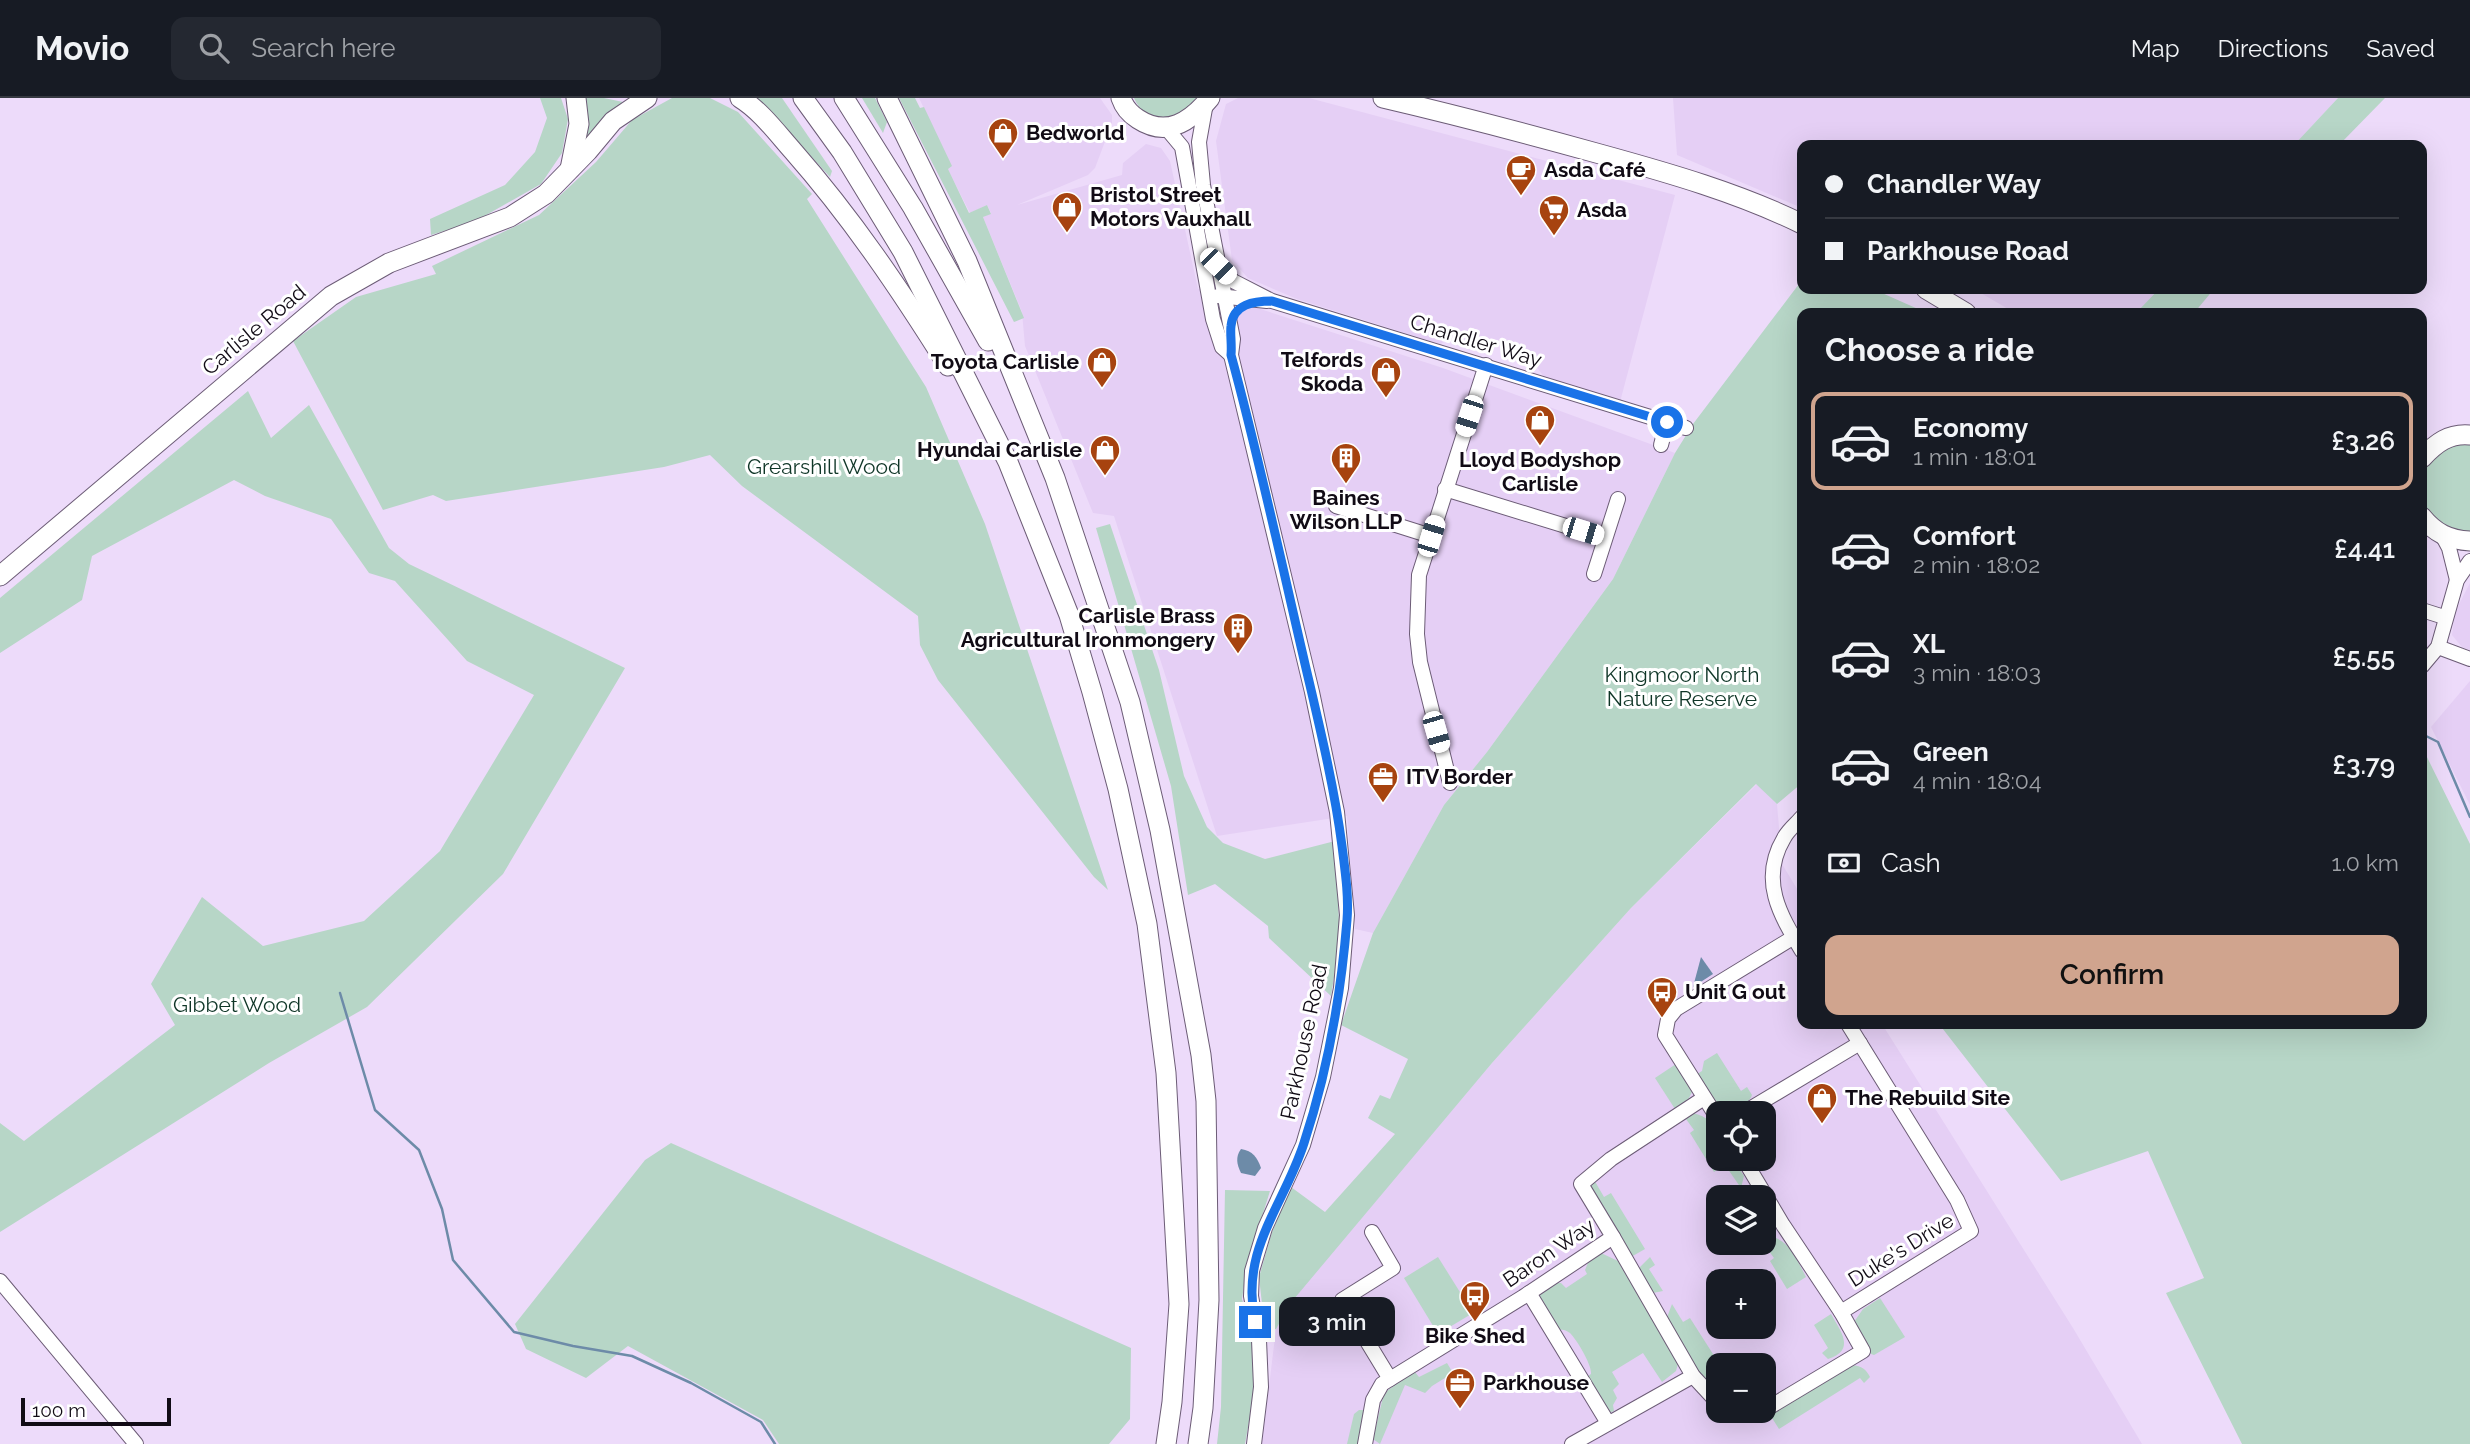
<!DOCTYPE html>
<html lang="en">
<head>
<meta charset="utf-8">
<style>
	:root { --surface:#171b24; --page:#242831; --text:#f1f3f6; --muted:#9ea1a6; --line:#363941; --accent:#d0a48e }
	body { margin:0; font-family:Raleway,sans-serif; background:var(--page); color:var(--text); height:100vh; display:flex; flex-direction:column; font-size:26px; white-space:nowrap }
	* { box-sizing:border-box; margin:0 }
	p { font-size:23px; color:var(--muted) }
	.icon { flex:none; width:38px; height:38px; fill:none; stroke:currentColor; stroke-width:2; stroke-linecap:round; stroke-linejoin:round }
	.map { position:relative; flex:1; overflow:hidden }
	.sheet { position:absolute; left:1797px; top:210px; width:630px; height:721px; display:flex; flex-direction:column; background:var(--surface); border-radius:14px; box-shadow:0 7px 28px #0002 }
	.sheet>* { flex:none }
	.banner { position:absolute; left:1797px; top:42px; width:630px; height:154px; border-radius:14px; box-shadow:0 7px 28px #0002; display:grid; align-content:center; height:154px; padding:0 28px; background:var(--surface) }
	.controls { position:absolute; left:1706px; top:1003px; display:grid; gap:14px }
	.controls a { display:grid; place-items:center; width:70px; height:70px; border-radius:14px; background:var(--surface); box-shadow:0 7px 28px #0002; font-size:35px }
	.scale { position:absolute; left:21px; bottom:18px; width:150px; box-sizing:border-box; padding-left:7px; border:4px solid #110b15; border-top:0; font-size:19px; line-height:24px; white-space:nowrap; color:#110b15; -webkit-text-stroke:5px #fff; paint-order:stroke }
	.end { position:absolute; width:32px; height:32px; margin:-16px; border:9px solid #1a73e8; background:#fff; box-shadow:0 0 0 4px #fff }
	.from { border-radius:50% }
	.bubble { position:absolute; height:49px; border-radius:14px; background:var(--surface); box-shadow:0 7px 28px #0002; font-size:23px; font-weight:600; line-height:49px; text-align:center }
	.car { position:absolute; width:21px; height:42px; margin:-21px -10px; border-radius:9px; box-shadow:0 0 5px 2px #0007; background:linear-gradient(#fff 24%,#345 0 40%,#fff 0 76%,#345 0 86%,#fff 0) }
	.banner b { display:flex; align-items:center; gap:24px; height:66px; font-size:26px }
	.banner b+b { border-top:2px solid var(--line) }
	.banner i { width:18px; height:18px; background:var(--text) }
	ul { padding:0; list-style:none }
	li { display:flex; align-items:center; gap:21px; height:98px; margin:0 14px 10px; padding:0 14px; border:4px solid transparent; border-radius:14px }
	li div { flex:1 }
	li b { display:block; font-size:26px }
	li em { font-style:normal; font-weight:600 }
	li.current { border-color:var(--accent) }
	li>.icon { width:63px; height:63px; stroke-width:1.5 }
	h2 { padding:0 28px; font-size:32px; line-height:84px }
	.pay { display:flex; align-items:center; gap:18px; height:77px; padding:0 28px; font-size:26px }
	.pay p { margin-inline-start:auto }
	.cta { display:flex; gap:14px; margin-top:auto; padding:14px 28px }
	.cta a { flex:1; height:80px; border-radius:14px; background:var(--accent); color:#111; font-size:28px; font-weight:600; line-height:80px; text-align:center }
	header { display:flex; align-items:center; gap:42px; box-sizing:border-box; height:98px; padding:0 35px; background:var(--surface); border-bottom:2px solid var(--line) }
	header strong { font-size:33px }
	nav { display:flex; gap:38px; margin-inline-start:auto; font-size:24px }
	.search { width:490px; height:63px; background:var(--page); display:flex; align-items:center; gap:18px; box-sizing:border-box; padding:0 24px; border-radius:14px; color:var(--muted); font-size:26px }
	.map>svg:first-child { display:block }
	.built { fill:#e5cff5; fill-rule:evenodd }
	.green { fill:#b7d6c7 }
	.water { fill:#6d8ba8 }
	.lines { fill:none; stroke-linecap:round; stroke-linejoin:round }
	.stream { stroke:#6d8ba8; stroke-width:2.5 }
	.minor-casing { stroke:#6c5c76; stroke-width:16 }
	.highway-casing { stroke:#6c5c76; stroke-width:21 }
	.minor { stroke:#fff; stroke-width:14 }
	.highway { stroke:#fff; stroke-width:19 }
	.route { stroke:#1a73e8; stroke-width:9 }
	.labels { text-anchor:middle; stroke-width:6; stroke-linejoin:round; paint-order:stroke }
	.poi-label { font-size:21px; font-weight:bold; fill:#110b15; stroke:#fff; text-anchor:start }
	.street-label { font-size:21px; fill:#110b15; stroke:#fff }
	.park-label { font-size:21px; fill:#0f3627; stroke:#fff }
</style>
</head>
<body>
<header>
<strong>Movio</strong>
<div class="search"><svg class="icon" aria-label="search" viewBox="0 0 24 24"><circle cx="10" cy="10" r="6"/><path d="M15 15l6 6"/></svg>Search here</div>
<nav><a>Map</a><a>Directions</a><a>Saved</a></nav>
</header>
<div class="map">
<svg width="2470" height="1346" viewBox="0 0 2470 1346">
	<rect width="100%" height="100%" fill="#eddbfa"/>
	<g class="built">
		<path d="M919,0h181l12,17v8l-17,45 -7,7 -71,30 105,-30 1,-12 23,-19 15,4 9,13 28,128 245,79 232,85 -62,126 -126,173 -43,53 -71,128 -18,-4 -8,-113 -130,20 -103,-320 -21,-3 -68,-167 -3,-34 -39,-95 8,-4 -4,-8 -17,8 -23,-45 4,-3z"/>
		<path d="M1238,0h71l366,97 -55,207 -76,-25 -18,-25 -62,-19 -24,11 -143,-45 -49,-21 -16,-18 -16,-119 10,-37z"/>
		<path d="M1673,0h665l-44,47h-492v63l-125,-53z"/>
		<path d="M1974,191h185l-23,24h-121z"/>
		<path d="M2470,485v67l-8,-3 -10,-12 3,-23z"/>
		<path d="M2470,583v124l-39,-78z"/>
		<path d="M1757,686l20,20 5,60 20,33v127h80l191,304 69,116h-880l14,-115 19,-33 197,-233 139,-155zM1718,1015h46v45h-46zM1718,1099h46v45h-46zM1718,1183h46v45h-46zM1718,1267h46v45h-46z"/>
	</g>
	<g class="green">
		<path d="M540,0h21l7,21 -6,34 -21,31 -67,38 -43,13 -1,-16 75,-34 30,-33 12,-34z"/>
		<path d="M582,0h22l19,4 -21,18 -21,27z"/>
		<path d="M672,0h38l28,14 74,82 -5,5 119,188 59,137 123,366 -14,-13 -156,-197 -18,-35 -2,-29 -176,-130 -32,-31 -46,12 -218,34 -13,-6 -50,15 -90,-169 63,-44 80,-23 -4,-8 107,-51 57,-53 36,-42z"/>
		<path d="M757,0h25l50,73 -2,6z"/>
		<path d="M862,0h13l12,24 -4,11z"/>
		<path d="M899,0h16l5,10 4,-1 28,59 -4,3 21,44 18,-8 4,9 -8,3 41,101 -10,4z"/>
		<path d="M1134,0h66c-5,5 -11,13 -17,16 -19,9 -41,4 -49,-16z"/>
		<path d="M2338,0h47l-46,47h-45z"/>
		<path d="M1802,182v9h71l54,24h-125v470l-25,21 -21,-20 -125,124 -139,155 -198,236 -18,30 -11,2 -6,-54 13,-45 19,-45 34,25 70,-78 -27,-16 12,-23 10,4 18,-40 -67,-34 32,-92 71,-128 43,-53 126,-173 62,-126 18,-29z"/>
		<path d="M2159,191h55l-20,24h-58z"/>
		<path d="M248,293l23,47 38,-33 80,143 20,16 216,104 -122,206 -136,133 -98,56 -269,169v-109l24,18 151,-116 -24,-41 51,-87 61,49 101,-25 76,-70 94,-156 -67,-34 -72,-80 -26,-8 -38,-54 -66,-23 -31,-16 -142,76 -10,44 -82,53v-55z"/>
		<path d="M2470,344v90c-15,-2 -28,-5 -39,-17 -19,-19 -9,-54 12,-67 7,-4 19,-5 27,-6z"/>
		<path d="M1110,426l49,146 25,106 23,51 16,16 42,16 70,-18 5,99 -9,56 -62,-58 -1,-12 -53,-42 -27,11 -17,-109 -75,-258z"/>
		<path d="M2422,649l48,97v600h-228l-76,-151 38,-15 -56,-127 -87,30 -122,-157h483z"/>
		<path d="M1717,955l24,38 6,-4 5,8c-4,11 -19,18 -30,18l-28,-37 8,-5 2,-10z"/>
		<path d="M1676,966l16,28 -4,8 -13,9 -20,-31z"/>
		<path d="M1689,1014c29,6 29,21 29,46l15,1 11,17 -3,12 -16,-23 -11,7 -24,-39 4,-3 -11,-15z"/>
		<path d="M671,1045l460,205 -1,71 -21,25h-330l-16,-24 -135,-74 -42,32 -60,-29 -11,-25 130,-164z"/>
		<path d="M1593,1080l11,19 7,-4 34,56 -14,8 -44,-66z"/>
		<path d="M1225,1092l45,1 -23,74 -5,34 12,40 -1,60 -8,45h-28l4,-37z"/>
		<path d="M1773,1139c18,5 25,25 33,40l-19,12 -17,-28 4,-3 -11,-15 2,-4z"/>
		<path d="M1601,1155l17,8 60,103 -2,7 -14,11 -19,-29 -31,19 7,12 -6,6 4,8 -4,7 1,6 -5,2 -25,-34 7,-5c1,-9 -14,-34 -21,-41 -5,-4 -10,-4 -16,-3l-17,-36 17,-11h7l5,5 21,-14 -2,-4 5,-12z"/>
		<path d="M1438,1159l35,56 -35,21 -34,-56z"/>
		<path d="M1650,1159l5,8 -6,4 14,22 -10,2 -15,-24z"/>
		<path d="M1880,1200l25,39 -31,18 -3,-1 -15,-24 -2,-8 9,-13z"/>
		<path d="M1672,1206l11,18 7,-4 30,47 -2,32 -17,-17 -35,-60z"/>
		<path d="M1831,1216c10,18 25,36 -3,45l-6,-6 6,-5 -14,-23z"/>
		<path d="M1447,1265l6,10 -21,13 -7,7 -20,-8 -25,59 -7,-5 11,-46 30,-22 5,6z"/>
		<path d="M1852,1267c10,1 14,4 18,12l-6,6 -4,-5 -81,51 -7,-11 2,-7z"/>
		<path d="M1359,1312h6l-3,34h-15l7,-30z"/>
	</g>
	<g class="water">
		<path d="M1701,859l12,17 -20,13z"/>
		<path d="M1241,1051c12,2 16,8 20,19l-6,8 -14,-3c-4,-8 -6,-16 0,-24z"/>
	</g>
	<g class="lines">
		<g class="stream">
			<path d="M2422,636l16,8 32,75"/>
			<path d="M340,895l35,117 44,40 23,59 11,51 61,72 59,14 59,10 59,27 70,39 14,22"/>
		</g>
		<g class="minor-casing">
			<g id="minor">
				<path d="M1206,5l-7,39 4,43 30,154 -2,16 81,337 25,120 10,103 -6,73 -18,89 -20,68 -38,83 -13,43 -1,25 8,44 2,47 -7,57"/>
				<path d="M1167,31l15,18 31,172 9,28 9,8"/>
				<path d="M1219,169l14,14 39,20 414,127"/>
				<path d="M1218,198l49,5"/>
				<path d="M1661,347l6,-23"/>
				<path d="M1445,391l160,49"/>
				<path d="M1336,408l95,30"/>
				<path d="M2442,437l7,13 8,32"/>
				<path d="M1594,476l24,-75"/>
				<path d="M2422,512l22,7"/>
				<path d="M2438,549l32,12"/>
				<path d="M2422,568l16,-19 19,-67 13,-19"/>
				<path d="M1450,685l-30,-121 -3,-28 2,-59 67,-210"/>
				<path d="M1802,719c-5,6 -14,13 -18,21 -25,42 -4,77 18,113"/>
				<path d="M1743,1015l117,-70"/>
				<path d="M1718,1021l-53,-84 3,-16 8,-10 118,-72"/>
				<path d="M1743,1060l40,67 58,87"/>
				<path d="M1372,1134l21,36 -51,32 48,79"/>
				<path d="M1613,1139l80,139 25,27"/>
				<path d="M0,1183l136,163"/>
				<path d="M1529,1195l79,130"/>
				<path d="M1739,1312l19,4 105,-63 -22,-39 130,-81 -14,-31 -109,-176"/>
				<path d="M1365,1346l8,-44 9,-16 141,-87 90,-60 -32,-53 30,-25 93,-61"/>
				<path d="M1572,1346l121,-68"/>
			</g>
		</g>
		<g class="highway-casing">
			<g id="highway">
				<path d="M740,0c21,13 37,35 53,53 59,67 108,140 155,215"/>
				<path d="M803,0l39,54 61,100 105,210 61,153 23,77 26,97 29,135 19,149 13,231 -7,98 -6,42"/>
				<path d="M844,0l69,110 75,133"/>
				<path d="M887,0l80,163 88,217 75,224 30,128 41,225 5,46 3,199 -6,108 -5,36"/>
				<path d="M1121,0c3,9 9,16 17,21 29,19 53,2 72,-21"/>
				<path d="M1383,0c73,17 145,36 217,56 69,19 139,39 202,70"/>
				<path d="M570,71l9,-45 -3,-26"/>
				<path d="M1926,191l40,24"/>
				<path d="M2422,360c14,-15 27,-25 48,-23"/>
				<path d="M2422,419c13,16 27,23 48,24"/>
				<path d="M0,478l331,-280 58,-33 121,-46 36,-23 42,-43 25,-30 34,-23"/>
			</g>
		</g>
		<use href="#minor" class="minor"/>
		<use href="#highway" class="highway"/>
	</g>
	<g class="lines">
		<path class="route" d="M1255,1224c-15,-74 28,-114 49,-179 24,-73 37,-148 43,-223 2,-24 -2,-50 -5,-74 -8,-61 -23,-122 -37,-182 -24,-103 -46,-207 -74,-309 1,-10 -1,-21 0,-29 2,-22 23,-25 41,-25l395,121"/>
	</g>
	<defs>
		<g id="shop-pin" transform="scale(1.575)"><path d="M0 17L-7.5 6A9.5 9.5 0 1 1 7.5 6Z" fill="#a7430f" stroke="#fff"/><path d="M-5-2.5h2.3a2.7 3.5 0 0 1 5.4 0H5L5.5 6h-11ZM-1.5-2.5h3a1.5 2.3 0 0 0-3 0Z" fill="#fff"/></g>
		<g id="cafe-pin" transform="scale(1.575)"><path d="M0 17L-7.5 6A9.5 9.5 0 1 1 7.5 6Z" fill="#a7430f" stroke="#fff"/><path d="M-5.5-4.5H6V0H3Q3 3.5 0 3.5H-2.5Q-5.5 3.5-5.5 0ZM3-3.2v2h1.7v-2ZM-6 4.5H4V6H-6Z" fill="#fff"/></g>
		<g id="supermarket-pin" transform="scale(1.575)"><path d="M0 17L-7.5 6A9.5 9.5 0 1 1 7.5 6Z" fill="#a7430f" stroke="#fff"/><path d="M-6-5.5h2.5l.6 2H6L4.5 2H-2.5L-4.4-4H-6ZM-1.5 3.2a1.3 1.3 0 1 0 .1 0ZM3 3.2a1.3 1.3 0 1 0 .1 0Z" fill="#fff"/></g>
		<g id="building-pin" transform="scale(1.575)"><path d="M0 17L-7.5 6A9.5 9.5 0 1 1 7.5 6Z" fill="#a7430f" stroke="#fff"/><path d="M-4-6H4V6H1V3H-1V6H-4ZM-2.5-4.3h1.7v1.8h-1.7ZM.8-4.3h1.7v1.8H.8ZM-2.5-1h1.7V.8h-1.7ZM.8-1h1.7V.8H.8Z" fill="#fff"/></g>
		<g id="office-pin" transform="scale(1.575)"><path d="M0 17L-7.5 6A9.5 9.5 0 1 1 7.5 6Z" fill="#a7430f" stroke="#fff"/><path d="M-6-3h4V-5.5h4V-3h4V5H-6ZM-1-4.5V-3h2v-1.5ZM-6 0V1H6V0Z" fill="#fff"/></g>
		<g id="bus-pin" transform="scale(1.575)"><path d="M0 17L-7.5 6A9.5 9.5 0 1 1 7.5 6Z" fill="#a7430f" stroke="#fff"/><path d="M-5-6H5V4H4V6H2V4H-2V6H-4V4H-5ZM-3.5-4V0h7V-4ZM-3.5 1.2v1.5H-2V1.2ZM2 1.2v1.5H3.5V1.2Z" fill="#fff"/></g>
	</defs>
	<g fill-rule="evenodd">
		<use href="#shop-pin" x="1003" y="35"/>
		<use href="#cafe-pin" x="1521" y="72"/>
		<use href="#shop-pin" x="1067" y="109"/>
		<use href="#supermarket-pin" x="1554" y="112"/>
		<use href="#shop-pin" x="1102" y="264"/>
		<use href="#shop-pin" x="1386" y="274"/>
		<use href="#shop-pin" x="1540" y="322"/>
		<use href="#shop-pin" x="1105" y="352"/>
		<use href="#building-pin" x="1346" y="360"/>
		<use href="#building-pin" x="1238" y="530"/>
		<use href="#office-pin" x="1383" y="679"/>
		<use href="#bus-pin" x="1662" y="894"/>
		<use href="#shop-pin" x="1822" y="1000"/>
		<use href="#bus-pin" x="1475" y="1198"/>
		<use href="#office-pin" x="1460" y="1285"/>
	</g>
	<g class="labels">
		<g class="poi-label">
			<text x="1026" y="42">Bedworld</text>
			<text x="1544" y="79">Asda Café</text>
			<text x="1090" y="104">Bristol Street<tspan x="1090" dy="24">Motors Vauxhall</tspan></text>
			<text x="1577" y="119">Asda</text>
			<text x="1363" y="269" text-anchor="end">Telfords<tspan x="1363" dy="24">Skoda</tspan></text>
			<text x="1079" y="271" text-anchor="end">Toyota Carlisle</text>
			<text x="1082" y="359" text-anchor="end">Hyundai Carlisle</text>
			<text x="1540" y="369" text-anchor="middle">Lloyd Bodyshop<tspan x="1540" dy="24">Carlisle</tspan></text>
			<text x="1346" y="407" text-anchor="middle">Baines<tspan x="1346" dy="24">Wilson LLP</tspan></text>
			<text x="1215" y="525" text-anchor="end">Carlisle Brass<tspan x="1215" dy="24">Agricultural Ironmongery</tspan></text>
			<text x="1406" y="686">ITV Border</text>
			<text x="1685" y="901">Unit G out</text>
			<text x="1845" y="1007">The Rebuild Site</text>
			<text x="1475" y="1245" text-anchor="middle">Bike Shed</text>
			<text x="1483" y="1292">Parkhouse</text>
		</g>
		<g class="street-label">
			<text transform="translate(254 232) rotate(-40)" y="7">Carlisle Road</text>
			<text transform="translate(1476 243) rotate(17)" y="7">Chandler Way</text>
			<text transform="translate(1304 944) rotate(-78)" y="7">Parkhouse Road</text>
			<text transform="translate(1901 1152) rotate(-32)" y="7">Duke's Drive</text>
			<text transform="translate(1549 1155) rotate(-34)" y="7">Baron Way</text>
		</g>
		<g class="park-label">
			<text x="824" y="376">Grearshill Wood</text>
			<text x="1682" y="584">Kingmoor North<tspan x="1682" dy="24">Nature Reserve</tspan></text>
			<text x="237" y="914">Gibbet Wood</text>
		</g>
	</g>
</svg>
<div class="controls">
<a><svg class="icon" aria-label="locate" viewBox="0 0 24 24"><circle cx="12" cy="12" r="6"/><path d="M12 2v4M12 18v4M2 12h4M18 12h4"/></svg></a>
<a><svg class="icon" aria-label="layers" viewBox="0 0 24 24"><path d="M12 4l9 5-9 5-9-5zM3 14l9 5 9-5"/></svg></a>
<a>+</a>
<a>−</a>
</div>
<div class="scale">100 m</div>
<i class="end from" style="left:1667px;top:324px"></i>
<i class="end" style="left:1255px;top:1224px"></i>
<div class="bubble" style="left:1279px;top:1199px;width:116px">3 min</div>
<i class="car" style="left:1218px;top:168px;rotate:135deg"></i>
<i class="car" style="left:1469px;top:318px;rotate:198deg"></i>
<i class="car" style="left:1583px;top:433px;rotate:107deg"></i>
<i class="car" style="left:1431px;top:438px;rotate:17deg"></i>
<i class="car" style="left:1436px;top:634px;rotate:164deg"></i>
<div class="banner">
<b><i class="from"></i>Chandler Way</b>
<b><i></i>Parkhouse Road</b>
</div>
<section class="sheet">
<h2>Choose a ride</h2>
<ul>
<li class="current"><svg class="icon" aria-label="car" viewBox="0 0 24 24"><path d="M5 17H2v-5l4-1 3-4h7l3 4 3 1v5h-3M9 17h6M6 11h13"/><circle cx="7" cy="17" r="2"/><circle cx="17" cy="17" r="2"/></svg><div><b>Economy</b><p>1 min · 18:01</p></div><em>£3.26</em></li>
<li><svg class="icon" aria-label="car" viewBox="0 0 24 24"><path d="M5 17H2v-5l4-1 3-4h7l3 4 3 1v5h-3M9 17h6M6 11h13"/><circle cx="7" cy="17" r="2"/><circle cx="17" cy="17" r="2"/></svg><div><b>Comfort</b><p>2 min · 18:02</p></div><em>£4.41</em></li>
<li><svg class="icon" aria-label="car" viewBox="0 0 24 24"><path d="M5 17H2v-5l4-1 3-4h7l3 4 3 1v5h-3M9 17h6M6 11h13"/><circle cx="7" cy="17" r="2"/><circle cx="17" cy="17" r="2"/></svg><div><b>XL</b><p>3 min · 18:03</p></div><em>£5.55</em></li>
<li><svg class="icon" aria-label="car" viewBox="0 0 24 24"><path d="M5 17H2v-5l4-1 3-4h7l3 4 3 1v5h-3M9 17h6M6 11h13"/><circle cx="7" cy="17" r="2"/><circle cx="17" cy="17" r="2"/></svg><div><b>Green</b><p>4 min · 18:04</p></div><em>£3.79</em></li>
</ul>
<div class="pay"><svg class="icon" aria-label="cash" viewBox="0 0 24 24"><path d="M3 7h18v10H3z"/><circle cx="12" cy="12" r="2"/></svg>Cash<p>1.0 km</p></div>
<div class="cta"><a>Confirm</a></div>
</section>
</div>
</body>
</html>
